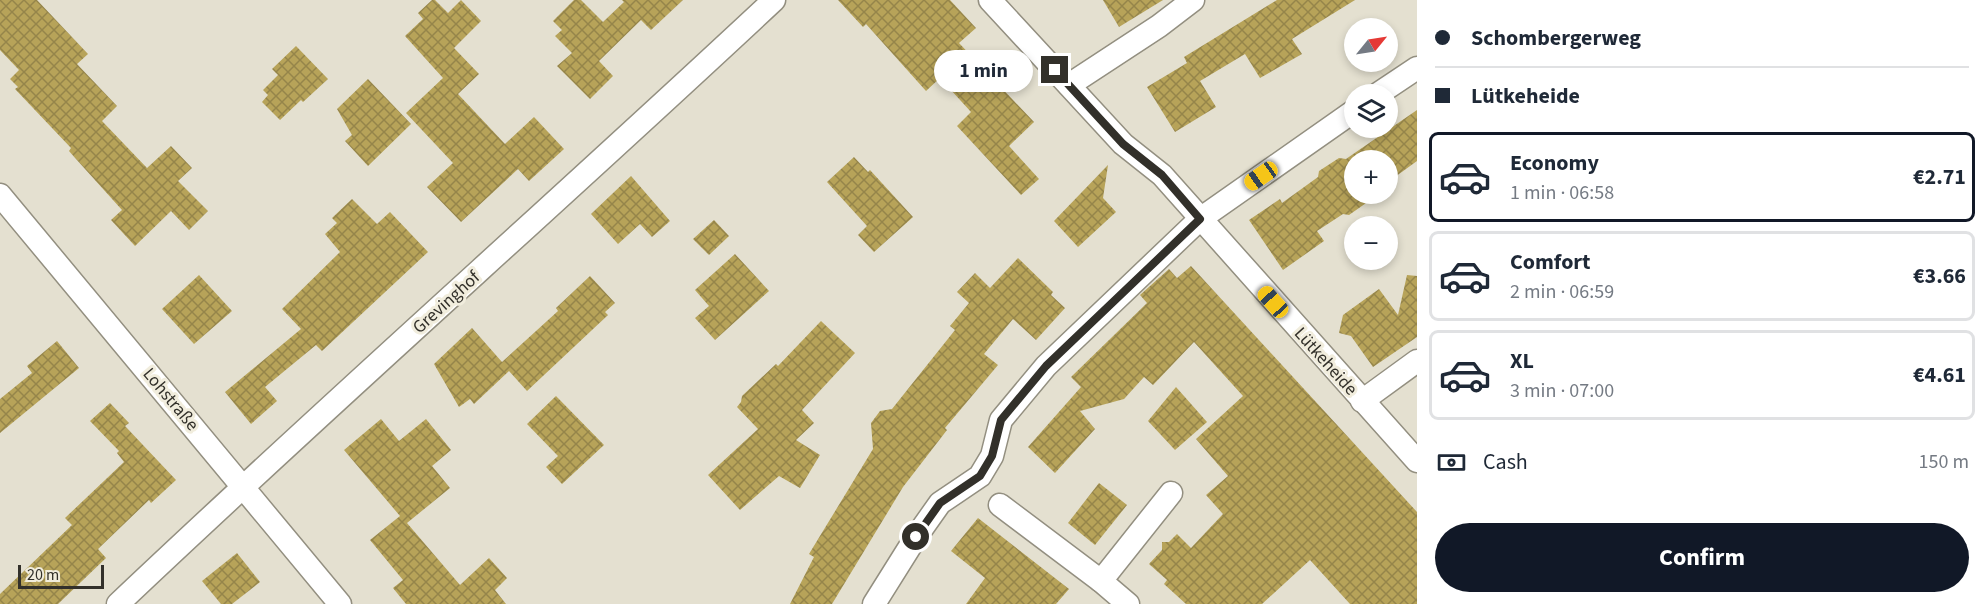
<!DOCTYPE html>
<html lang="en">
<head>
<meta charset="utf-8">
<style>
	:root { --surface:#fff; --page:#f2f2f3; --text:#1f2937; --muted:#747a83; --line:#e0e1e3; --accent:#111827 }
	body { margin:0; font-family:"Source Sans 3",sans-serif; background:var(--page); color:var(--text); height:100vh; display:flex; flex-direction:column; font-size:22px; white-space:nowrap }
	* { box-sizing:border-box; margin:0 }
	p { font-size:20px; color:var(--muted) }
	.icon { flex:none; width:33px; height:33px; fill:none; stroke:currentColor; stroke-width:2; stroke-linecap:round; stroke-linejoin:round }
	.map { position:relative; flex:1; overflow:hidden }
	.side { display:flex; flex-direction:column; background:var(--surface); width:570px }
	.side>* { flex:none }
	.guide { display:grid; align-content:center; height:132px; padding:0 18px; background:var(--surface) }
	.needle { width:39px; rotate:60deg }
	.fabs { position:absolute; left:1344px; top:18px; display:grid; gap:12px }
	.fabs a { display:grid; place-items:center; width:54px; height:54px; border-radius:50%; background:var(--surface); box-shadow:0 3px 9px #0003; font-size:30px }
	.scale { position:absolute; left:18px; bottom:15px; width:86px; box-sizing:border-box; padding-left:6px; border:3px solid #32302a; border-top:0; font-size:16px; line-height:21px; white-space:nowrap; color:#32302a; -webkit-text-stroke:4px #f1eddd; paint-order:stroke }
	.end { position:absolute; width:27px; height:27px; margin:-14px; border:8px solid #32302a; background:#fff; box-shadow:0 0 0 3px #fff }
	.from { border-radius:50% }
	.bubble { position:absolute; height:42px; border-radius:21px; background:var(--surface); box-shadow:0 3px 9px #0003; font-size:20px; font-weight:700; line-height:42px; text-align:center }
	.car { position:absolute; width:18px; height:36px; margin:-18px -9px; border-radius:8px; box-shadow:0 0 4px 2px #0007; background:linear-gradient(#f5c518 24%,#345 0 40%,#f5c518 0 76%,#345 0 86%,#f5c518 0) }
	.guide b { display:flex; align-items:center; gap:21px; height:57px; font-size:22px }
	.guide b+b { border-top:2px solid var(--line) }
	.guide i { width:15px; height:15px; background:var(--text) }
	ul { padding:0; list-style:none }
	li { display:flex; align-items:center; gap:18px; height:90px; margin:0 12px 9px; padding:0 6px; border:3px solid var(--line); border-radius:9px }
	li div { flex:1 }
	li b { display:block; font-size:22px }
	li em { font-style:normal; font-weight:700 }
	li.active { border-color:var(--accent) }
	li>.icon { width:54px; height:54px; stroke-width:1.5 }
	.pay { display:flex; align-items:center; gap:15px; height:66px; padding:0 18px; font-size:22px }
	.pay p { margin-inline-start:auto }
	.primary-button { display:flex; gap:12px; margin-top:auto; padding:12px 18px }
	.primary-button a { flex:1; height:69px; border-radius:36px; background:var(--accent); color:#fff; font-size:24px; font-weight:700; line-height:69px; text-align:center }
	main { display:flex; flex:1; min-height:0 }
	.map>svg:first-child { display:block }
	.building { fill:url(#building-cross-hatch) }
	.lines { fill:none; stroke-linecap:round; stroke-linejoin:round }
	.minor-casing { stroke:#938f80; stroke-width:25 }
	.minor { stroke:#fff; stroke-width:22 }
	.route { stroke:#32302a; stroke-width:8 }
	.labels { text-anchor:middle; stroke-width:6; stroke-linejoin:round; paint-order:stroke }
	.street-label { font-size:18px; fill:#32302a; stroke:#f1eddd }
</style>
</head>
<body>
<main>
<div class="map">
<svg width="1417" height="604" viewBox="0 0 1417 604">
	<defs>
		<pattern id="building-cross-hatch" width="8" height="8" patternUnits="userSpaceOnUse" patternTransform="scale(1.5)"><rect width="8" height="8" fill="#b7a359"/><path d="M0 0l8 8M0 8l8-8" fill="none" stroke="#95854a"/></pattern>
	</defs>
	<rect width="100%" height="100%" fill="#e4e0d0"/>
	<g class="building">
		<path d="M0,0h37l51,54 -11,10 40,42 -15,15 45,47 24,-22 21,22 -14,13 30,30 -19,19 -18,-19 -36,35 -24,-26 11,-10 -46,-51 -7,-8 2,-3 -56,-59 3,-2 -8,-8 9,-9 -19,-20z"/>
		<path d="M432,0h3l13,13 13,-13 20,21 -27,27 25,26 -21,20 47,50 29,-27 30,32 -35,32 -11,-12 -57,53 -34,-35 26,-24 -47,-50 37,-35 -38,-42 18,-17 -5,-6z"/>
		<path d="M574,0h7l22,22 21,-20 -2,-2h61l-32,30 -10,-10 -42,41 14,15 -23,23 -33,-33 15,-13 -17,-17 7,-6 -9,-9z"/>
		<path d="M838,0h112l26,28 -17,15 75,79 -25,24 30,33 -18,16 -64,-69 14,-14 -31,-34 -14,13 -60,-67 -3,3z"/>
		<path d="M1103,0h60l-44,27z"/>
		<path d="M1277,0h78l-63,39 10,15 -42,24 -15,-24 -45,27 16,26 -41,25 -28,-45 40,-24 -3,-6z"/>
		<path d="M296,46l32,33 -25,23 -2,-2 -21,20 -18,-18 6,-7 -5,-5 15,-15 -6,-6z"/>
		<path d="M368,79l43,45 -43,42 -23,-25 7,-6 -15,-26z"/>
		<path d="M1417,110v51l-29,21v-22h-34v34h18l-3,7 -20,14 -6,-1 -26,17 7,10 -41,29 -34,-50 31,-21 2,4 36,-26 1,-6 20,-13 7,1z"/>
		<path d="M854,157l14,15 2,-2 43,47 -39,35 -16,-17 9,-9 -40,-44z"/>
		<path d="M1108,165l-5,33 13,14 -38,35 -24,-26z"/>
		<path d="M631,176l39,45 -18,16 -12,-13 -22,20 -27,-30z"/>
		<path d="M352,199l25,25 13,-12 38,40 -106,99 -6,-6 -51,42 12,14 -26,23 -26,-32 76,-63 -19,-20 58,-57 -15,-18 12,-11 -5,-5z"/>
		<path d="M714,220l15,16 -20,19 -16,-16z"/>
		<path d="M735,254l34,37 -54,49 -20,-22 14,-12 -14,-16z"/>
		<path d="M1018,258l35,34 -2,3 14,13 -29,32 -23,-21 -29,35 14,11 -53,63 2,2 -44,57 -71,117h-42l24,-47 -5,-3 64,-105 -2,-26 9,-12 12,-2 63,-79 -5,-4 19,-23 -12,-11 18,-19 15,15z"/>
		<path d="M1191,266l226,246v92h-67l-40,-44 -48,44h-76l-22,-20 3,-4 -18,-16 13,-14v-8h7l8,-8 14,14 32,-34 -17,-19 22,-19 -32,-37 47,-43 -49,-54 -41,43 -9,-8 -20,22 -44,12 15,18 -40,44 -27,-26 53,-60 -10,-10 76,-74 -7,-8 29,-26 8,9z"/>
		<path d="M199,275l33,36 -38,33 -32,-35z"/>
		<path d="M1407,275l10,1v61l-44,30 -22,-31 -12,-3 4,-18 36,-26 19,26z"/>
		<path d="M590,276l25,27 -10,9 3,3 -81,76 -18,-20 -35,33 -4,-5 -11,8 -25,-43 38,-36 30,34 56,-51 -2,-3z"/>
		<path d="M821,321l34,32 -53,57 12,13 -18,17 24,15 -20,33 -21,-12 -39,34 -32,-35 50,-46 -21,-22 4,-5 1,-6 34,-32 2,2z"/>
		<path d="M57,341l22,27 -79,65v-34l32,-26 -5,-7z"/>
		<path d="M1176,387l31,35 -32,28 -27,-29z"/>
		<path d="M556,396l48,49 -42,39 -16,-17 12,-11 -31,-32z"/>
		<path d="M110,403l19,20 -4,3 51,54 -25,23 -2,-3 -51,49 8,9 -48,46h-58v-10l72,-69 -7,-7 59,-56 -7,-9 2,-2 -29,-30z"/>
		<path d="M381,419l18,22 27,-22 25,31 -19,16 18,22 -43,35 53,62 29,-27 18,20 -12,12 11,14h-100l-13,-16 10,-8 -33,-40 30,-24 -56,-66z"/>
		<path d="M1099,483l28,22 -32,40 -27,-22z"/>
		<path d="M978,518l91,71 -13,15h-90l19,-26 -34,-27z"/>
		<path d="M237,553l23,29 -28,22h-11l-19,-23z"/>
	</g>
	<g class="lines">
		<g class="minor-casing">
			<g id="minor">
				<path d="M990,0l133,144 39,31 255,286"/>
				<path d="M1069,85l90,-59 34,-26"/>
				<path d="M1378,94l39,-26"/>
				<path d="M0,195l340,409"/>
				<path d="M1362,401l55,-40"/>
				<path d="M1000,505l101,76 27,23"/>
				<path d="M1101,581l70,-88"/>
				<path d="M118,604c216,-205 439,-401 656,-604"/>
				<path d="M874,604l42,-67 24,-34 40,-27 12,-20 9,-36 45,-54 154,-147 154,-108"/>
			</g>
		</g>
		<use href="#minor" class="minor"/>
	</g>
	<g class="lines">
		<path class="route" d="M916,537l24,-34 40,-27 12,-20 9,-36 45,-54 154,-147 -38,-44 -39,-31 -68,-74"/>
	</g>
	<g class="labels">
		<g class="street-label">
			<text transform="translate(446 302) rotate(-42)" y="6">Grevinghof</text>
			<text transform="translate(1326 361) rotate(48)" y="6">Lütkeheide</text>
			<text transform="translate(171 399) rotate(50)" y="6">Lohstraße</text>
		</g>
	</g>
</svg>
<div class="fabs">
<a><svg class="needle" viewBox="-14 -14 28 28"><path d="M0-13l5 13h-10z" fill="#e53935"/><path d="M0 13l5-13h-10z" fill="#747a83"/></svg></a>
<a><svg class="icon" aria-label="layers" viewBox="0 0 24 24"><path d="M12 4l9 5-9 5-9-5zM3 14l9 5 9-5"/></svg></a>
<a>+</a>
<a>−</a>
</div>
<div class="scale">20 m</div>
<i class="end from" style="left:916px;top:537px"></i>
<i class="end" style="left:1055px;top:70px"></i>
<div class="bubble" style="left:934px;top:50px;width:99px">1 min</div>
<i class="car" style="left:1261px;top:176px;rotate:235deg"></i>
<i class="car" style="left:1273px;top:302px;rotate:318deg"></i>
</div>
<section class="side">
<div class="guide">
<b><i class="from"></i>Schombergerweg</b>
<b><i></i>Lütkeheide</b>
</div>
<ul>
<li class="active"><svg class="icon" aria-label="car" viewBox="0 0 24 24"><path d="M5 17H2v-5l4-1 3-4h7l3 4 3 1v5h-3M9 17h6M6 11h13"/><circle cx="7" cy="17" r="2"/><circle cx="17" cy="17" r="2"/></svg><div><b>Economy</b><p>1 min · 06:58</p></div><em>€2.71</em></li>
<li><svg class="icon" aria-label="car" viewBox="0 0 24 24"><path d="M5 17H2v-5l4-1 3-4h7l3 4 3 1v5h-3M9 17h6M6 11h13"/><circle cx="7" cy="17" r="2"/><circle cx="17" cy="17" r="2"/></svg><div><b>Comfort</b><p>2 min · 06:59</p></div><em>€3.66</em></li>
<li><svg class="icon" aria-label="car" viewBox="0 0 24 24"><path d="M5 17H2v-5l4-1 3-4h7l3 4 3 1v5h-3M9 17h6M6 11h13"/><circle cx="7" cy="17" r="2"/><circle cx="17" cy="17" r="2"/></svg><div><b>XL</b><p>3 min · 07:00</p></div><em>€4.61</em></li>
</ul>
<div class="pay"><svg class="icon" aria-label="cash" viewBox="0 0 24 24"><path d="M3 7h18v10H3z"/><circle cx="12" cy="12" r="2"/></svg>Cash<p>150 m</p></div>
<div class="primary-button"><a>Confirm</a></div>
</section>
</main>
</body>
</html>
